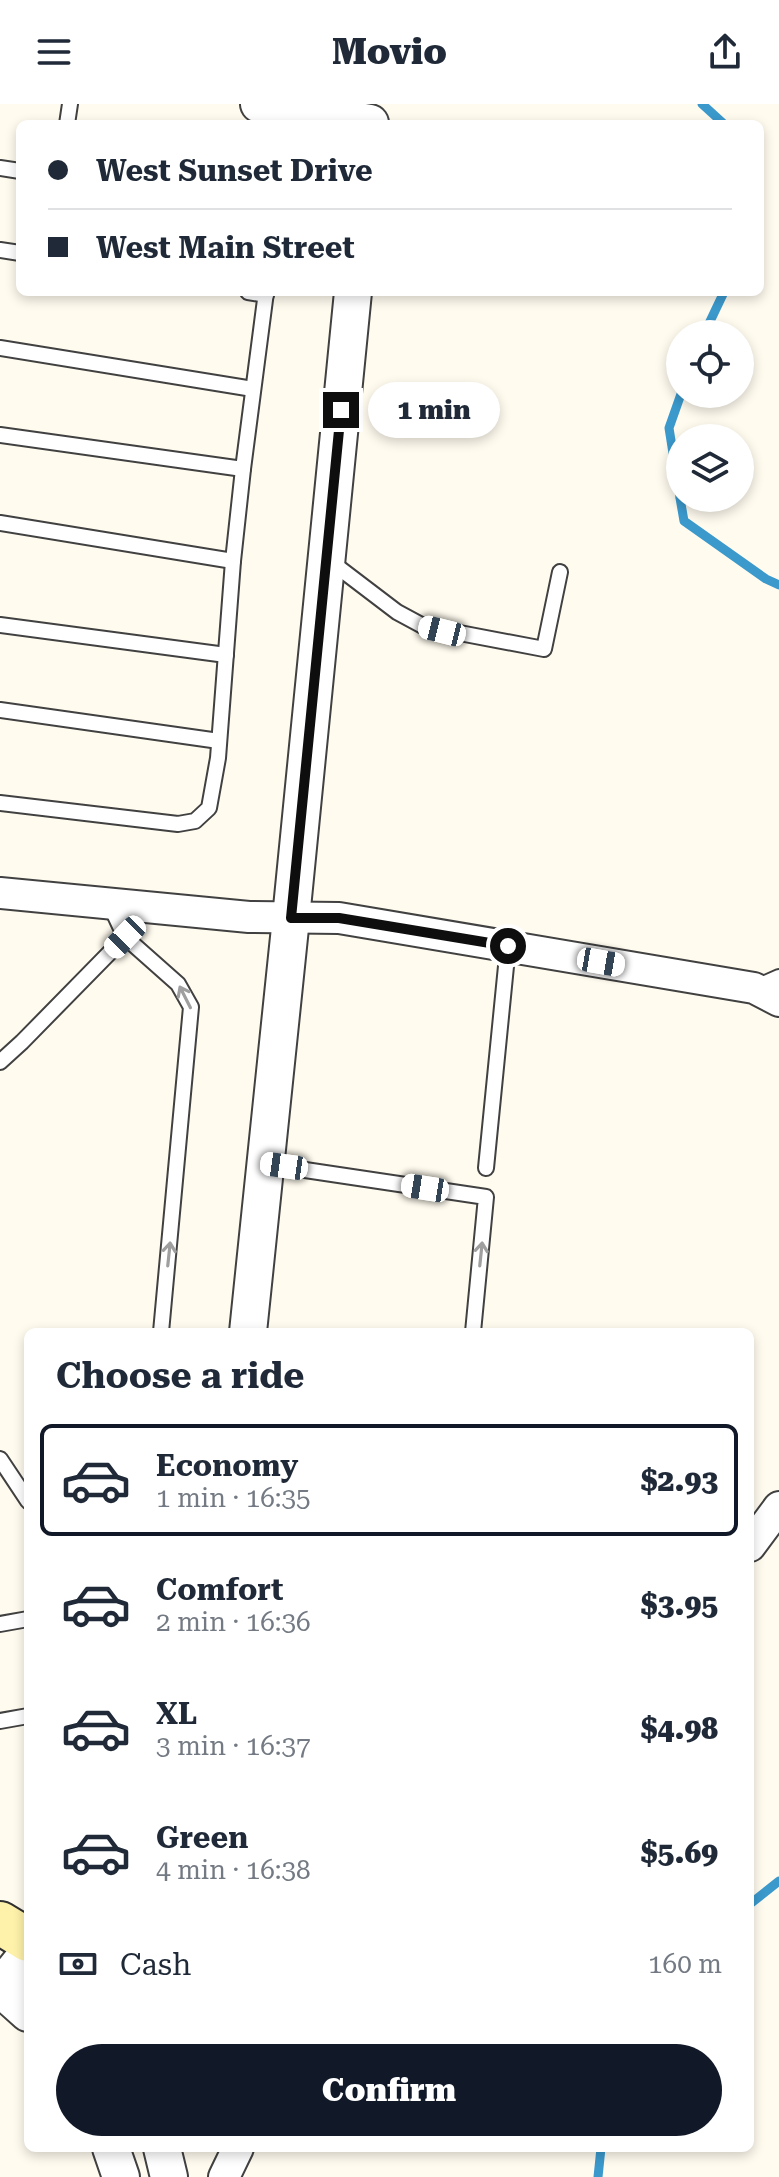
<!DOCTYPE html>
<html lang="en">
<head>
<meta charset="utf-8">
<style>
	:root { --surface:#fff; --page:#f6f6f7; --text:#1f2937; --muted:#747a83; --line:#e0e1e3; --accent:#111827 }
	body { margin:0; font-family:"Roboto Serif",serif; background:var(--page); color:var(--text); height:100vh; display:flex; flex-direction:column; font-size:30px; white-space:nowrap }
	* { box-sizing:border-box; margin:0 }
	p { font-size:26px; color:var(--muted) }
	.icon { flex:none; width:44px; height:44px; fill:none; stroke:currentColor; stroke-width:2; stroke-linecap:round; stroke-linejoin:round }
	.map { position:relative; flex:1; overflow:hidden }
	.panel { position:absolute; left:24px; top:1224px; width:730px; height:824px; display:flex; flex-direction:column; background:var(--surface); border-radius:12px; box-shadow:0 4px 12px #0003 }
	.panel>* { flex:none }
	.guide { position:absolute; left:16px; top:16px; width:748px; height:176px; border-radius:12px; box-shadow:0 4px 12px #0003; display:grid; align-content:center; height:176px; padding:0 32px; background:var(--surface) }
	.fabs { position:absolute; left:666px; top:216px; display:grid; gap:16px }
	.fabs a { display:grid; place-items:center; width:88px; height:88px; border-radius:50%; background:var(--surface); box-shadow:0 4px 12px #0003; font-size:40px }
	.end { position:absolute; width:36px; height:36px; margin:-18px; border:10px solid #0e0e0e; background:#fff; box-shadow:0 0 0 4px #fff }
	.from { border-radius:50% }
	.bubble { position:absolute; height:56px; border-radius:28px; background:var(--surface); box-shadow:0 4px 12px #0003; font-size:26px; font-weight:800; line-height:56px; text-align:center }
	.car { position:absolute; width:24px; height:48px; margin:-24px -12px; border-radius:10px; box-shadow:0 0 6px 2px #0007; background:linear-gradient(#fff 24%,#345 0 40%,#fff 0 76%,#345 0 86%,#fff 0) }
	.guide b { display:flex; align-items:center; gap:28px; height:76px; font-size:30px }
	.guide b+b { border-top:2px solid var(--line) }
	.guide i { width:20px; height:20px; background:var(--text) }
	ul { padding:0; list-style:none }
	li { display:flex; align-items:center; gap:24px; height:112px; margin:0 16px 12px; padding:0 16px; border:4px solid transparent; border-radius:12px }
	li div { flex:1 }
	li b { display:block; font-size:30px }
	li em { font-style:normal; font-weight:800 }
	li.current { border-color:var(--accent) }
	li>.icon { width:72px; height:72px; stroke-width:1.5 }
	h2 { padding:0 32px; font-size:36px; line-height:96px }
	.pay { display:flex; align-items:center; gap:20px; height:88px; padding:0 32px; font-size:30px }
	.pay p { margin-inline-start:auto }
	.button { display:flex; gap:16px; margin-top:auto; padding:16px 32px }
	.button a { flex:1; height:92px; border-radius:48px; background:var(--accent); color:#fff; font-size:32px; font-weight:800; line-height:92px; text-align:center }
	header { display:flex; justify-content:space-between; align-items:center; height:104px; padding:0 32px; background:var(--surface); font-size:36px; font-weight:800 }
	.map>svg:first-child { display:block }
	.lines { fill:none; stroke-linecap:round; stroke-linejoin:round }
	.stream { stroke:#3b99cc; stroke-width:9 }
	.service-casing { stroke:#414141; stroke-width:18 }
	.minor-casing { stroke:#414141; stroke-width:34 }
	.tertiary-casing { stroke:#414141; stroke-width:40 }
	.secondary-casing { stroke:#303030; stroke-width:46 }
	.service { stroke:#fff; stroke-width:14 }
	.minor { stroke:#fff; stroke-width:30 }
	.tertiary { stroke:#fff; stroke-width:36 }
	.secondary { stroke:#fef1aa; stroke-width:42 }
	.oneway { stroke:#9f9f9f }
	.route { stroke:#0e0e0e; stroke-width:10 }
</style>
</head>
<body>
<header><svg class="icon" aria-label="menu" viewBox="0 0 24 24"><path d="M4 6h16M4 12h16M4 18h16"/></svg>Movio<svg class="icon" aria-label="share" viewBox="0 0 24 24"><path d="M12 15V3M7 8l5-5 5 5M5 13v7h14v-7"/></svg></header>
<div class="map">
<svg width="779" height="2073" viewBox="0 0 779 2073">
	<rect width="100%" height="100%" fill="#fffbef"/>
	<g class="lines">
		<g class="stream">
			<path d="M702,0l22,20"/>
			<path d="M704,230l20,-42"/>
			<path d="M680,393l-11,-69 12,-34"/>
			<path d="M680,394l4,23 82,58 13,6"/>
			<path d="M750,1800l29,-23"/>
			<path d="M598,2073l3,-29"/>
		</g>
		<g class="service-casing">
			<g id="service">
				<path d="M67,20l3,-20"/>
				<path d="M0,64l20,3"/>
				<path d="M0,146l20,3"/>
				<path d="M248,188l18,3"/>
				<path d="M0,244l253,41"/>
				<path d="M0,331l243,34"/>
				<path d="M0,419l233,38"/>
				<path d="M330,457l67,51 26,14 121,23 16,-77"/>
				<path d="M0,521l226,30"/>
				<path d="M0,606l219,31"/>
				<path d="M0,699l178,21 17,-3 14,-13 9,-50 15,-197 10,-92 23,-177"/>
				<path d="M110,801l15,32 53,47 13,23 -30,325"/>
				<path d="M754,884l25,-11"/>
				<path d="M0,958l22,-20 103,-105"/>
				<path d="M265,1060l221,33 -13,135"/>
				<path d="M486,1064l22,-222"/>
				<path d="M0,1355l28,42"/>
				<path d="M0,1520l28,-5"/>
				<path d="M0,1617l28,-5"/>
			</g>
		</g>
		<g class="minor-casing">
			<g id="minor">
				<path d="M0,789l249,24 90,1 415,70 25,13"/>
				<path d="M750,1442l29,-39"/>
				<path d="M224,2073l14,-29"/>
			</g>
		</g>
		<g class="tertiary-casing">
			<g id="tertiary">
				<path d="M259,0l111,19"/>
				<path d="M248,1228l43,-414 62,-626"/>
				<path d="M28,1849l-28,35 28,25"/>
				<path d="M111,2044l10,29"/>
				<path d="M162,2044l7,29"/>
			</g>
		</g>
		<g class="secondary-casing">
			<path id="secondary" d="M0,1819l28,17"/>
		</g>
		<use href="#service" class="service"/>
		<use href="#minor" class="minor"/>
		<use href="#tertiary" class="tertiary"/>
		<use href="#secondary" class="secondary"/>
	</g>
	<defs><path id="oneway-shaft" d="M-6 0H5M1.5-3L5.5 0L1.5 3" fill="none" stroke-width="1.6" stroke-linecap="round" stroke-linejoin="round" transform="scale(2)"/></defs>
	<g class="oneway">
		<use href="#oneway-shaft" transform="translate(185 893) rotate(-117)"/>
		<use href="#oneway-shaft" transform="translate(169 1150) rotate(-84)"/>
		<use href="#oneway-shaft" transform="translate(481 1150) rotate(-84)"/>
	</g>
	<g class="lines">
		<path class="route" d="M341,306l-50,508h48l169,28"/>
	</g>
</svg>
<div class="fabs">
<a><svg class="icon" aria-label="locate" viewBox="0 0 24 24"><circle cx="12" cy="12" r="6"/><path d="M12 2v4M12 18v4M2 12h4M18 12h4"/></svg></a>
<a><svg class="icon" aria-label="layers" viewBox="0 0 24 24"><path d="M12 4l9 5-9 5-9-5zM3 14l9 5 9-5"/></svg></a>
</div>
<i class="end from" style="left:508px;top:842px"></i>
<i class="end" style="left:341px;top:306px"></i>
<div class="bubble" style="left:368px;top:278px;width:132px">1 min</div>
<i class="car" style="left:442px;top:527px;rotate:284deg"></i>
<i class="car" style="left:125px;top:833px;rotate:224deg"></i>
<i class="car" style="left:601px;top:858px;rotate:100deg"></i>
<i class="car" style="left:284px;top:1062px;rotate:278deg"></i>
<i class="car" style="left:425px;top:1084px;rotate:279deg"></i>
<div class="guide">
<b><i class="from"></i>West Sunset Drive</b>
<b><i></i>West Main Street</b>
</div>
<section class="panel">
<h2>Choose a ride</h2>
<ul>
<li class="current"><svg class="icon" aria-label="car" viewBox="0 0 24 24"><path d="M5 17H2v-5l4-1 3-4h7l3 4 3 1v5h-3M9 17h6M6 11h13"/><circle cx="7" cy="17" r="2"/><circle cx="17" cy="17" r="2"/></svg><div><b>Economy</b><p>1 min · 16:35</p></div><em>$2.93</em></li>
<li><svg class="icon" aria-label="car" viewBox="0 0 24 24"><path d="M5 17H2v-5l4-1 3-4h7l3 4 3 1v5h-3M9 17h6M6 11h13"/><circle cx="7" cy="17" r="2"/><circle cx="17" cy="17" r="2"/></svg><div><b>Comfort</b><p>2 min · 16:36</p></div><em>$3.95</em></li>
<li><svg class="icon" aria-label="car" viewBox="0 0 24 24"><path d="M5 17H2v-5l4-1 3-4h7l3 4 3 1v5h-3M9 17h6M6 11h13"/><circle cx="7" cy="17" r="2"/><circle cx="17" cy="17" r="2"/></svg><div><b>XL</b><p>3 min · 16:37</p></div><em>$4.98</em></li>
<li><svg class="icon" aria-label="car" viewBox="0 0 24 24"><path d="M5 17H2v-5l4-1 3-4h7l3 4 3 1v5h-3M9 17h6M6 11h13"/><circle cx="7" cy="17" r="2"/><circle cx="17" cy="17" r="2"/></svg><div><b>Green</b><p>4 min · 16:38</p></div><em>$5.69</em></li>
</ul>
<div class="pay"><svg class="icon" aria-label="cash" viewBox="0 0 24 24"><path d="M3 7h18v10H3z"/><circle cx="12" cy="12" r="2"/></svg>Cash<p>160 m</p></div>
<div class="button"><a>Confirm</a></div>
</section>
</div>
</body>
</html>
